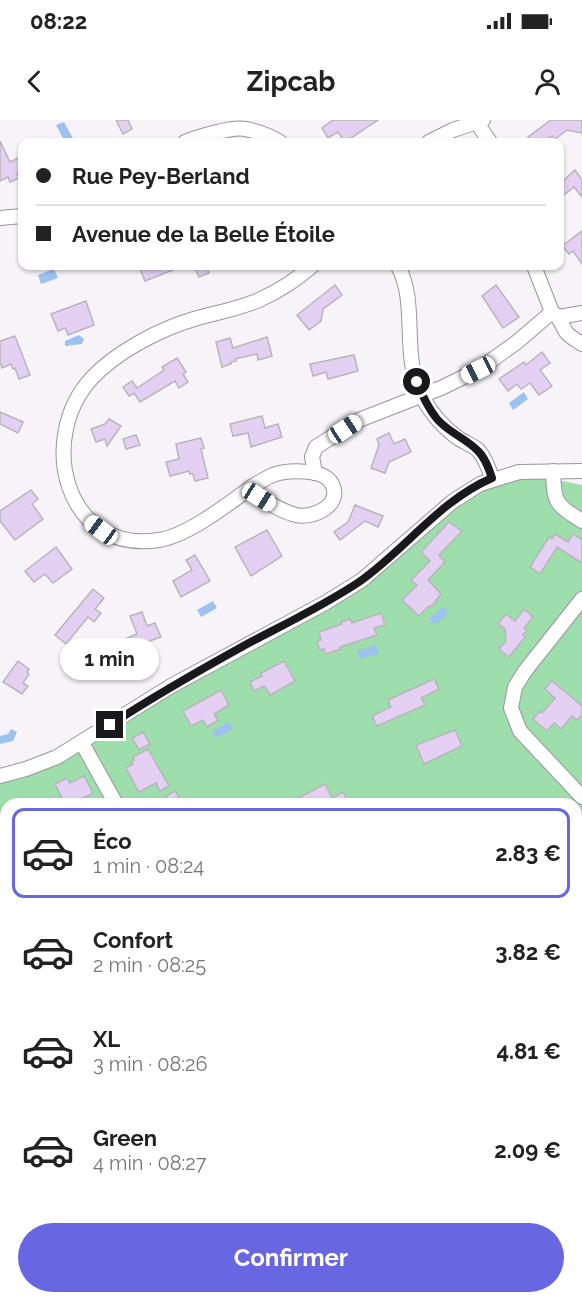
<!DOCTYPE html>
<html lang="fr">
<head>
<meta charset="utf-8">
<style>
	:root { --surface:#fff; --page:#f2f2f2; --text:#222; --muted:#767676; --line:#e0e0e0; --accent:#6866e0 }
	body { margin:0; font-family:Raleway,sans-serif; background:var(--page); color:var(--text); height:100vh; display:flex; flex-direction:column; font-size:22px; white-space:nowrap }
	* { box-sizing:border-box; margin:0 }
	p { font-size:20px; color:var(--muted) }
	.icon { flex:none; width:33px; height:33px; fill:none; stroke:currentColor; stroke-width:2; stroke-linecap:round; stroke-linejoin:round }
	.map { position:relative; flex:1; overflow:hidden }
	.details { position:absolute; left:0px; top:678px; width:582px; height:506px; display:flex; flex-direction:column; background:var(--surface); border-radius:18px 18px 0 0; box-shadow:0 2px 4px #0004 }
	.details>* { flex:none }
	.guide { position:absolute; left:18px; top:18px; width:546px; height:132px; border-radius:12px; box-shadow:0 2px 4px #0004; display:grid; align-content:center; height:132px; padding:0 18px; background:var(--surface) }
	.end { position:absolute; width:27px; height:27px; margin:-14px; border:8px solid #19181a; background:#fff; box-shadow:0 0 0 3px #fff }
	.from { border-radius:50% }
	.bubble { position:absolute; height:42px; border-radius:21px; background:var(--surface); box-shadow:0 2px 4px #0004; font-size:20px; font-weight:700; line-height:42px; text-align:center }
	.car { position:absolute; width:18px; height:36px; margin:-18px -9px; border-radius:8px; box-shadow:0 0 4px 2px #0007; background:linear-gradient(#fff 24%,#345 0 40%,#fff 0 76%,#345 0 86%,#fff 0) }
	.guide b { display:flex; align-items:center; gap:21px; height:57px; font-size:22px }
	.guide b+b { border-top:2px solid var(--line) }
	.guide i { width:15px; height:15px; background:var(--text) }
	ul { padding:10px 0 0; list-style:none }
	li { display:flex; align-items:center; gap:18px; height:90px; margin:0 12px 9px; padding:0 6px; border:3px solid transparent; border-radius:12px }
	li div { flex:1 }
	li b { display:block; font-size:22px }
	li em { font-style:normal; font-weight:700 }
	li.active { border-color:var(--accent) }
	li>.icon { width:54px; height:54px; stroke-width:1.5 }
	.primary-button { display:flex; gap:12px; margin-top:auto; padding:12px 18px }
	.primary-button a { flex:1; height:69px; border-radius:36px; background:var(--accent); color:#fff; font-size:24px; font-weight:700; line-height:69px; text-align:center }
	.status { display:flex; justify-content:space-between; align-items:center; height:42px; padding:0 30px; background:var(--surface); direction:ltr }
	.status svg { height:16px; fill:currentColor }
	header { display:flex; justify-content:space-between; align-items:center; height:78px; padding:0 18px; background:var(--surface); font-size:27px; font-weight:700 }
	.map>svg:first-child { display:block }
	.green { fill:#9edeac; fill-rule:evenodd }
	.water { fill:#9ec2f0 }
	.building { fill:#e3d0f3; stroke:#b8b5bb; stroke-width:1.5 }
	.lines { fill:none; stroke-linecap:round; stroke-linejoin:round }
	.minor-casing { stroke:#9a969b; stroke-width:16 }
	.minor { stroke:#fff; stroke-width:14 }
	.route { stroke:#19181a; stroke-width:8 }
</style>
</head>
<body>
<div class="status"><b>08:22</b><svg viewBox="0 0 49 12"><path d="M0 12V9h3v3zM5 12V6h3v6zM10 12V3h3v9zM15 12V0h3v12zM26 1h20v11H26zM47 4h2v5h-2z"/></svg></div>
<header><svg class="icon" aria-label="back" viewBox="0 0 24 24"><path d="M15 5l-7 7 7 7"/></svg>Zipcab<svg class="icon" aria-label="person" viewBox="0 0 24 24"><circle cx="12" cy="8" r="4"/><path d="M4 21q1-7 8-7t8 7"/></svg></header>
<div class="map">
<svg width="582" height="1183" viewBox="0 0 582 1183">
	<rect width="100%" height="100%" fill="#f7f3f9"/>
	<path class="green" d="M519,352l63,13v818h-582v-527l26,-7 299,-166 127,-101zM6,684h570v494h-570z"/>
	<g class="water">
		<path d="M64,2l11,20h-10l-9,-17z"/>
		<path d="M54,149l4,9 -17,6 -3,-9z"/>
		<path d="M79,215l5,4 -2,5 -17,2v-5z"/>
		<path d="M524,272l4,7 -15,11 -4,-7z"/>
		<path d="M213,481l4,7 -16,9 -4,-7z"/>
		<path d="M443,487l6,6 -14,12 -6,-6z"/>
		<path d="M376,525l3,8 -19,6 -3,-8z"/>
		<path d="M229,602l4,7 -17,9 -4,-7z"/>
		<path d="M11,609l6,3 -4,9 -13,3v-8l8,-2z"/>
	</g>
	<g class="building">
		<path d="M116,0h12l4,9 -9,5z"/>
		<path d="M333,0h45l-33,22 -7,-10 -10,6 -6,-10z"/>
		<path d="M551,0h31v13l-15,-3 -12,9 -3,-3 -9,6h-11l-4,-5z"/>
		<path d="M0,21l10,21 12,-6v15l-5,3 2,4 -9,4 -2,-5 -8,4z"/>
		<path d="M575,50l7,10v17l-8,-10 -14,11v-14z"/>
		<path d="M582,111v33l-9,-13 -4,3 -7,-8z"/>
		<path d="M149,146h34l-38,15 -5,-12z"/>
		<path d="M194,146h12l3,7 -10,4z"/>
		<path d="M335,165l7,10 -19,14 -2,12 -12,9 -12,-15z"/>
		<path d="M496,165l23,32 -16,11 -21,-32z"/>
		<path d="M86,181l8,24 -26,10 -3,-7 -7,3 -7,-17z"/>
		<path d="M15,216l15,39 -11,4 -4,-11 -2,1 -2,-5 -9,4 -2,-6v-21z"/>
		<path d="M267,217l5,19 -14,4 -1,-6 -22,5 1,2 -5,1v2l-9,3 -6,-25 14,-4 3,10z"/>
		<path d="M542,232l8,11 -10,7 12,16 -13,9 -9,-12 -9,6 -4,-5 -9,7 -9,-12 25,-17 2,3z"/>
		<path d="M354,235l4,16 -30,8 -2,-7 -13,4 -3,-12z"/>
		<path d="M177,238l9,14 -3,2 5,8 -9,6 -4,-7 -35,21 -6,-9 -5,3 -6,-9 9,-6 5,7 27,-18 -2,-3z"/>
		<path d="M0,292l23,10 -5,11 -18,-9z"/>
		<path d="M262,296l3,12 13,-4 4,13 -31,10 -3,-14 -15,3 -3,-12z"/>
		<path d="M109,299l12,7 -14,20 -2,-7 -9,3 -5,-13 14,-5z"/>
		<path d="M389,313l5,11 11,-5 6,13 -22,10 -4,11 -14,-5 8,-23 -2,-6z"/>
		<path d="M136,315l4,10 -14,4 -3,-10z"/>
		<path d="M201,318l3,10 -3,1 7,29 -13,3 -2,-7h-3l-1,-3 -19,5 -4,-14 13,-3 -3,-15z"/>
		<path d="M31,370l7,9 -6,5 11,15 -28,21 -15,-19v-10z"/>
		<path d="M355,385l28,11 -5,11 -13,-6 -25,19 -6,-8 14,-10z"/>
		<path d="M449,402l13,9 -23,24 6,7 -17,18 13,14 -9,12h-3l-10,10 -17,-16 15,-15 -6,-5 19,-19 -9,-9z"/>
		<path d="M267,410l15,26 -31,20 -16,-29z"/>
		<path d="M555,414l13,8 5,-8 9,6v23l-25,-16 -17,27 -10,-7 19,-30 3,2z"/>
		<path d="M56,427l16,22 -19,14 -8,-9 -11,8 -9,-11z"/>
		<path d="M195,435l15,26 -29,16 -8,-16 19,-11 -6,-10z"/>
		<path d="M93,469l11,9 -9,11 6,4 -7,9 -6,-5 -22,27 -11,-9z"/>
		<path d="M524,489l9,8 -9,11 3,3 -4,4 2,2 -16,20 -10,-8 7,-8 -1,-12 -7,-5 8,-10 9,7z"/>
		<path d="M142,492l5,14 8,-3 6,14 -31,11 -3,-10 10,-4 -7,-18z"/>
		<path d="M381,493l4,12 -11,3 3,7 -37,12 1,2 -15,5 -2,-5 -4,1 -3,-9 4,-1 -2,-8 23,-8 -1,-2 9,-3 2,4z"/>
		<path d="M18,541l11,8 -2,3 2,2 -6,9 5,3 -6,8 -19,-12z"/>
		<path d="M284,541l11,20 -25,14 -6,-9 -10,5 -4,-9 12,-6 -1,-3z"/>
		<path d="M434,559l5,10 -18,9 4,7 -48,21 -5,-10 19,-9 -3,-7z"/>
		<path d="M552,561l30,25v9l-5,5 -5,-4 -11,13 -7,-6 -7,8 -14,-12 7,-8 2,2 13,-15 -10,-9z"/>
		<path d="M221,570l8,15 -15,9 4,6 -11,7 -4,-7 -12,6 -8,-15z"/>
		<path d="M455,610l7,16 -38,18 -8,-19z"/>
		<path d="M143,612l7,12 -11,6 -7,-12z"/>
		<path d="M148,629l21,37 -9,5 -4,-8 -17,9 -13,-24 7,-4 -1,-2 2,-2 -1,-3z"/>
		<path d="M84,656l9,17 -21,11h-7l-10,-20 12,-6 3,5z"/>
		<path d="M325,664l7,14 11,-6 5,9 -6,3h-55z"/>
		<path d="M175,671l6,10 -11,3 -4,-8z"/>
	</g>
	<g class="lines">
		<g class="minor-casing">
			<g id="minor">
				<path d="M477,3l13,19"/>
				<path d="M185,22c12,-5 48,-16 60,-13 12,2 25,7 35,13"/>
				<path d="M429,22l24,-12 30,-10"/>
				<path d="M0,98l22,-2"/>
				<path d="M398,146c21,40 2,87 24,130 8,16 21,31 36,42 6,4 14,7 20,12 7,7 11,19 14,28"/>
				<path d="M534,146l18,46c9,6 9,12 14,20 4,5 10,8 16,12"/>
				<path d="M559,197l23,-4"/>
				<path d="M553,351c1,32 2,33 29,50"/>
				<path d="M315,353l-3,-16 4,-10 43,-27 82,-32 37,-18 39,-28 35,-30"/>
				<path d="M248,370c15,9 31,21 48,25 17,4 47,-10 36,-31 -8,-16 -45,-14 -59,-9 -7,3 -13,7 -20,11 -25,18 -64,49 -94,54 -94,15 -123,-102 -67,-162 24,-26 68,-49 102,-59 21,-6 44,-10 65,-19 20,-9 37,-20 53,-34"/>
				<path d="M582,479l-57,72 -10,16 -4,21 9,23 62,66"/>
				<path d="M82,623l34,61"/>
				<path d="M0,656l26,-7 31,-12 114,-71 154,-83 37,-23 90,-78 28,-18 39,-12 63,-1"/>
				<path d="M576,903l6,6"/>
				<path d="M576,943l6,-7"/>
				<path d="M257,1183l17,-5"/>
			</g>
		</g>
		<use href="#minor" class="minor"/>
	</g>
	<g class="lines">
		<path class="route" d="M110,605c44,-29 90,-55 137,-81 38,-20 76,-38 112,-62 46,-32 80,-81 133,-104 -3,-9 -7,-21 -15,-28 -12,-12 -29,-18 -40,-31 -9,-11 -15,-24 -20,-37"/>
	</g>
</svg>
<i class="end from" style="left:417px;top:262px"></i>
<i class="end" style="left:110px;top:605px"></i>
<div class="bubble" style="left:60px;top:518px;width:99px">1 min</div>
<i class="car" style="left:478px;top:250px;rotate:243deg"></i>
<i class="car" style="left:345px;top:309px;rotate:57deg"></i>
<i class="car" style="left:259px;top:377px;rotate:122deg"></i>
<i class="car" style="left:101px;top:410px;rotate:306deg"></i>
<div class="guide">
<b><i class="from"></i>Rue Pey-Berland</b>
<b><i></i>Avenue de la Belle Étoile</b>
</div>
<section class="details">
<ul>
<li class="active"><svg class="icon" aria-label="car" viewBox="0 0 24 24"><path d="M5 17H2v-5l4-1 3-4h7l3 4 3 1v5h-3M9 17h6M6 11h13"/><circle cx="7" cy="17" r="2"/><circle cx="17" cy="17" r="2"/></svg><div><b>Éco</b><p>1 min · 08:24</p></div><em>2.83 €</em></li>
<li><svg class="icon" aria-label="car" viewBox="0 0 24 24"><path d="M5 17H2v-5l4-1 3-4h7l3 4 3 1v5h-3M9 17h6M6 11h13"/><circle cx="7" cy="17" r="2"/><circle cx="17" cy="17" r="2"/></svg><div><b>Confort</b><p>2 min · 08:25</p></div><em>3.82 €</em></li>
<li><svg class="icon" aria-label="car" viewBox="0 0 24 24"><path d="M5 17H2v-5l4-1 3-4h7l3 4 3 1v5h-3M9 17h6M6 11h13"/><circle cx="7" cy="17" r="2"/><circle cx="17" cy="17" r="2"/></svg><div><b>XL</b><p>3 min · 08:26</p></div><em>4.81 €</em></li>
<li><svg class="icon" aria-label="car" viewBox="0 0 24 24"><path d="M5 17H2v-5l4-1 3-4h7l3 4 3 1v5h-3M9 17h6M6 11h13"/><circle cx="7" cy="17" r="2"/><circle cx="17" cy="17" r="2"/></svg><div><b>Green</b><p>4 min · 08:27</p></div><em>2.09 €</em></li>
</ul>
<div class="primary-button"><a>Confirmer</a></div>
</section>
</div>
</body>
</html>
